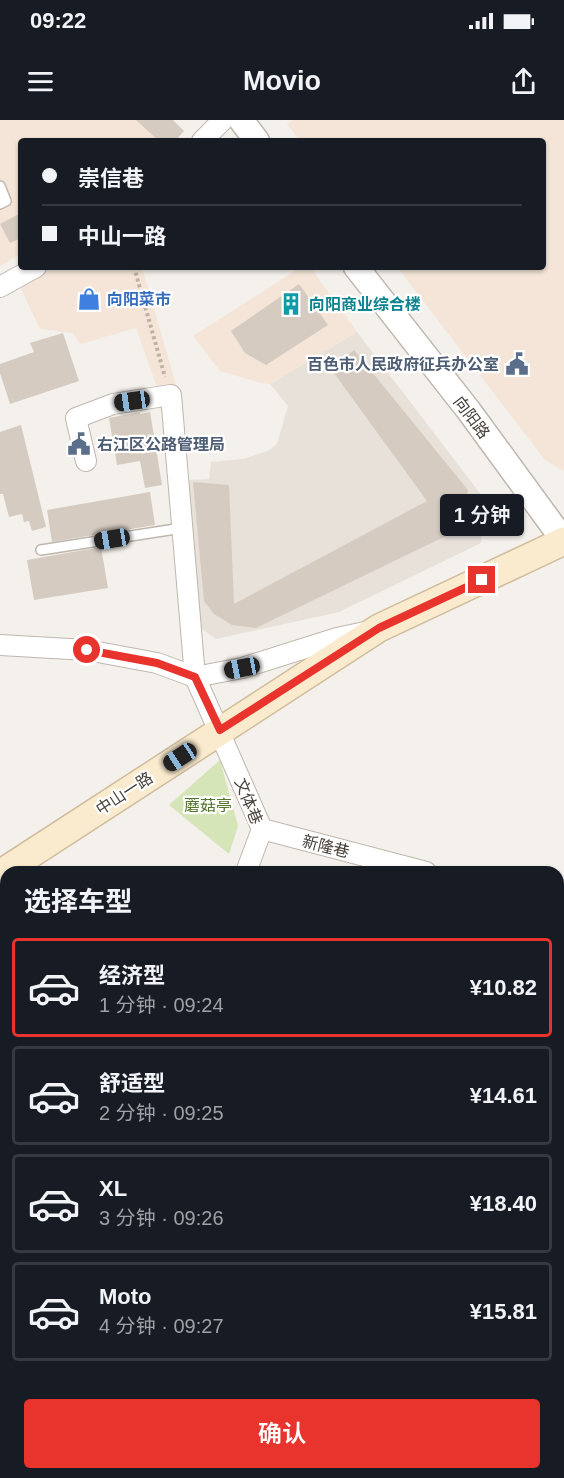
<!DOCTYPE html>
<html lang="zh">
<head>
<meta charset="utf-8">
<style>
	:root { --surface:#171b24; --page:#20242c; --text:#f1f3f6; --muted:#9ea1a6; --line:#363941; --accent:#e9342d }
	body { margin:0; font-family:Helvetica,"Noto Sans SC",sans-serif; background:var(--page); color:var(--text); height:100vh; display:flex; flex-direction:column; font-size:22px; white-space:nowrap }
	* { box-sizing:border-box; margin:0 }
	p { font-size:20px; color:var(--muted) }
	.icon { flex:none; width:33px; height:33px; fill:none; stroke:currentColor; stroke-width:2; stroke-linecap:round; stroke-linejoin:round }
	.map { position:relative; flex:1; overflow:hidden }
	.panel { position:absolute; left:0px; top:746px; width:564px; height:614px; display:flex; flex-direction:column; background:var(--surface); border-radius:18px 18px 0 0; box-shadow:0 2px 4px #0004 }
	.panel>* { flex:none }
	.hud { position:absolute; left:18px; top:18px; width:528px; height:132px; border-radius:6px; box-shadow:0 2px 4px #0004; display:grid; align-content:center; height:132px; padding:0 24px; background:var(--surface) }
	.end { position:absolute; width:27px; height:27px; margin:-14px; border:8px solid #e9342d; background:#fff; box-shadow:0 0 0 3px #fff }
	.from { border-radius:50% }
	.bubble { position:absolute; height:42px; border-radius:6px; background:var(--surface); box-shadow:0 2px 4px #0004; font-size:20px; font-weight:600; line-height:42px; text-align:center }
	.car { position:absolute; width:18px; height:36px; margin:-18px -9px; border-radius:8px; box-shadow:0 0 4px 2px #0007; background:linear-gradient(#222 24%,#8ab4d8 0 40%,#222 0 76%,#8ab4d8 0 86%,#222 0) }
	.hud b { display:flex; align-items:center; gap:21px; height:57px; font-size:22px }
	.hud b+b { border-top:2px solid var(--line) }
	.hud i { width:15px; height:15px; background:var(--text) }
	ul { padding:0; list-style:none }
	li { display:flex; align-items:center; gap:18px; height:99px; margin:0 12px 9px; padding:0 12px; border:3px solid var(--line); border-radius:6px }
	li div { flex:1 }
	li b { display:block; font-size:22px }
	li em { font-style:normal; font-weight:600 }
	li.on { border-color:var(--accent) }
	li>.icon { width:54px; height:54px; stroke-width:1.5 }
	h2 { padding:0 24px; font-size:27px; line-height:72px }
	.button { display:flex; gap:12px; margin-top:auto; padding:12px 24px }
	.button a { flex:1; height:69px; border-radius:6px; background:var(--accent); color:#fff; font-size:24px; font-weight:600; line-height:69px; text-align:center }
	.status { display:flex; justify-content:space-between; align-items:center; height:42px; padding:0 30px; background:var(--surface); direction:ltr }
	.status svg { height:16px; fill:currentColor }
	header { display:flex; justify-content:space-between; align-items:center; height:78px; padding:0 24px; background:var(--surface); font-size:27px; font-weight:600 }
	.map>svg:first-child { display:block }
	.residential { fill:#e7e1d9 }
	.commercial { fill:#f4e5d8 }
	.green { fill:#d5e5b7 }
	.building { fill:#d5cbc1 }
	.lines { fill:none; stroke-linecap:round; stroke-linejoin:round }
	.service-casing { stroke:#bfb7ae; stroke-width:12 }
	.minor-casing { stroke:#bfb7ae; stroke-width:22 }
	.tertiary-casing { stroke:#bfb7ae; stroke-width:27 }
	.secondary-casing { stroke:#d0bd9e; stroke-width:30 }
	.path { stroke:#c0b1a0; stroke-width:4; stroke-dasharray:3 3; stroke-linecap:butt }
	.service { stroke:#fff; stroke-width:9 }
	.minor { stroke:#fff; stroke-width:20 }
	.tertiary { stroke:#fff; stroke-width:24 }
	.secondary { stroke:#faebce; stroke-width:27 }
	.route { stroke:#e9342d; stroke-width:8 }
	.labels { text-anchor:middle; stroke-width:4.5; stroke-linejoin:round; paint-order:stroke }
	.shop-label { font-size:16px; font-weight:bold; fill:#366cbe; stroke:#fff; text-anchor:start }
	.culture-label { font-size:16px; font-weight:bold; fill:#0d838f; stroke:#fff; text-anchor:start }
	.service-label { font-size:16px; font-weight:bold; fill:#4e5e75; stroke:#fff; text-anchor:end }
	.street-label { font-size:16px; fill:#484039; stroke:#fff }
	.park-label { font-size:16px; fill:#527530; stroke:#fff }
</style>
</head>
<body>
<div class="status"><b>09:22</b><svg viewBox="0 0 49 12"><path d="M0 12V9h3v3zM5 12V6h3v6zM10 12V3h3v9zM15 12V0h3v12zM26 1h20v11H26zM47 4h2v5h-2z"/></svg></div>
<header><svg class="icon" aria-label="menu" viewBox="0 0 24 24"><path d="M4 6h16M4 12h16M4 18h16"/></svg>Movio<svg class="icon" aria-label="share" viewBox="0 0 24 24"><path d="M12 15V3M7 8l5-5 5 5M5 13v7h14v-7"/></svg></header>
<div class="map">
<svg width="564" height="1358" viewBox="0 0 564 1358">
	<rect width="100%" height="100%" fill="#f4f0eb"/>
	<path class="residential" d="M357,212l128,168 -4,43 -142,69 -123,27 -14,-10 -6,-12 -10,-137 23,-1 2,-17 32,-3 25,-8 9,-7 11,-38 -18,-22z"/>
	<g class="commercial">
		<path d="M0,0h157l23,21h-159v113l-21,12z"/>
		<path d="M293,0h271v351l-19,-11 -148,-193h146v-126h-243l-13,-17z"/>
		<path d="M21,147h121l34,118 -18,5 -22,-62 -56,16 -7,-11 -33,-4 -28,-59z"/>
		<path d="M301,147h9l47,65 -87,52 -9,-1 -41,-12 -27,-35z"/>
	</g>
	<g class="green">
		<path d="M220,640l18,66 -9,28 -60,-49z"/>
		<path d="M6,1149v204h211l6,5h-223v-208z"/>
	</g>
	<g class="building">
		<path d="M136,0h37l11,11 -9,10h-16z"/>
		<path d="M21,93v25l-11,5 -10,-19z"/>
		<path d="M299,164l29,41 -62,40 -21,-12 -14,-22z"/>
		<path d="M63,213l16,48 -69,23 -10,-31v-9l34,-12 -4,-9z"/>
		<path d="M354,230l114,140 -3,24 -15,20 -194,94 -24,-3 -18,-11 -10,-13 -11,-119 36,3 5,119 193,-103 -96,-132z"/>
		<path d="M140,292v2l10,-2 12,73 -17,3 -5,-27 -23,4 -8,-47z"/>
		<path d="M21,305l25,102 -14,4 -3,-10 -5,1 -2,-8 -13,3 -6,-23h-3v-62z"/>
		<path d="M150,372l5,33 -103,17 -5,-32z"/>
		<path d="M101,427l7,41 -74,12 -7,-40z"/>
		<path d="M6,827v135l-6,3v-135z"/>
		<path d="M558,1195l6,4v13l-4,7 -2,-1z"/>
		<path d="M564,1224v36l-6,-3v-21z"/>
		<path d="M394,1353h53l-6,5h-53z"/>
	</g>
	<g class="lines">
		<g class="service-casing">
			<g id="service">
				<path d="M0,66l6,15 -6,3"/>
				<path d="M41,430l141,-22"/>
			</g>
		</g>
		<g class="minor-casing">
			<g id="minor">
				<path d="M202,21l21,-21"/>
				<path d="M0,167l36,-20"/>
				<path d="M86,341l-10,-43 37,-14 58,-9 24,282 67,152 -16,43"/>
				<path d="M0,525l87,5 70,13 38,14 47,-9 95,-30 28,-6"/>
				<path d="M262,709l164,43"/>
				<path d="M558,786l6,1"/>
				<path d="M558,1337l6,-12"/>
				<path d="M217,1353l6,5"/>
				<path d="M485,1358l1,-5"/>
				<path d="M547,1358l3,-5"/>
			</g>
		</g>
		<g class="tertiary-casing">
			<g id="tertiary">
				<path d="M241,0l16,21"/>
				<path d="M356,147l113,144 95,130"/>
			</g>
		</g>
		<g class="secondary-casing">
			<path id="secondary" d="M0,754l379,-246 185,-87"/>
		</g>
		<path class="path" d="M134,147l31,110"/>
		<use href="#service" class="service"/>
		<use href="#minor" class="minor"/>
		<use href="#tertiary" class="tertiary"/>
		<use href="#secondary" class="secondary"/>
	</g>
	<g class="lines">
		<path class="route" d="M87,530l70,13 38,14 25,53 159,-102 103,-48"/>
	</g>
	<defs>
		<g id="shop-bare" transform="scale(1.8)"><path d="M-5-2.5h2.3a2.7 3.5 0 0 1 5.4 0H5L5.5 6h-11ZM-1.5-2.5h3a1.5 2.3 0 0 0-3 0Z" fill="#3f7fe0" stroke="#fff" stroke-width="2.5" paint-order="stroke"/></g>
		<g id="building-bare" transform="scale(1.8)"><path d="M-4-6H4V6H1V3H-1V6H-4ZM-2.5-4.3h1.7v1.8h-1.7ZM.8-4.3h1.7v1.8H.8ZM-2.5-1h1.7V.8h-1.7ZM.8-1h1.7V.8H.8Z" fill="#0f9aa8" stroke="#fff" stroke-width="2.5" paint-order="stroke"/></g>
		<g id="civic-bare" transform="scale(1.8)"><path d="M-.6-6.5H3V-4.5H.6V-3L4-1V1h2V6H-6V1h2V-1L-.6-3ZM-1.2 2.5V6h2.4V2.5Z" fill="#5c6f8a" stroke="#fff" stroke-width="2.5" paint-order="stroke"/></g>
	</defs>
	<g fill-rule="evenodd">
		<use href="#shop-bare" x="89" y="179"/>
		<use href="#building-bare" x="291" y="184"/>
		<use href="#civic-bare" x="517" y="244"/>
		<use href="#civic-bare" x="79" y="324"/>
	</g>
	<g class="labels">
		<g class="shop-label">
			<text x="107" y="185">向阳菜市</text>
		</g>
		<g class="culture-label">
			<text x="309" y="190">向阳商业综合楼</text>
		</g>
		<g class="service-label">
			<text x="499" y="250">百色市人民政府征兵办公室</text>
			<text x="97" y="330" text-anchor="start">右江区公路管理局</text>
		</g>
		<g class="street-label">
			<text transform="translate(472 297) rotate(53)" y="6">向阳路</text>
			<text transform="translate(124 673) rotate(-33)" y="6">中山一路</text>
			<text transform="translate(249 681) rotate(68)" y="6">文体巷</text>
			<text transform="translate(326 726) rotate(14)" y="6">新隆巷</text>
		</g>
		<g class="park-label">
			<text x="208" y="691">蘑菇亭</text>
		</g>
	</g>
</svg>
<i class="end from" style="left:87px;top:530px"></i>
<i class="end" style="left:482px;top:460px"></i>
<div class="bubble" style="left:440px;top:374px;width:84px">1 分钟</div>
<i class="car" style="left:132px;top:281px;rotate:262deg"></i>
<i class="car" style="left:112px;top:419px;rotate:261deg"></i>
<i class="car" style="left:242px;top:548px;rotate:259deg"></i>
<i class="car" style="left:180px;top:637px;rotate:237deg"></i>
<div class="hud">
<b><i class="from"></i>崇信巷</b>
<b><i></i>中山一路</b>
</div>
<section class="panel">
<h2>选择车型</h2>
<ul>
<li class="on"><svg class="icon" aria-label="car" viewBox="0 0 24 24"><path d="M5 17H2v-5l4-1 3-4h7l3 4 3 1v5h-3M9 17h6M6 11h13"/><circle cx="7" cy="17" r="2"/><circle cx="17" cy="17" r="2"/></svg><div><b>经济型</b><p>1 分钟 · 09:24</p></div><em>¥10.82</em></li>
<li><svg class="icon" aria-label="car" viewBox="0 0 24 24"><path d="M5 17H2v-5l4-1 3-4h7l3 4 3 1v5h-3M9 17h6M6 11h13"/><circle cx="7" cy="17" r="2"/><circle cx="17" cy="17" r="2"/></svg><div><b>舒适型</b><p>2 分钟 · 09:25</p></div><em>¥14.61</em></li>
<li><svg class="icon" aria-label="car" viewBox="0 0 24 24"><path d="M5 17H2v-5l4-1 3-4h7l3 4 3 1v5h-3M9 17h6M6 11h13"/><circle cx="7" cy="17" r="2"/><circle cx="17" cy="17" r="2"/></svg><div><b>XL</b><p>3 分钟 · 09:26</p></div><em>¥18.40</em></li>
<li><svg class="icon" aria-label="car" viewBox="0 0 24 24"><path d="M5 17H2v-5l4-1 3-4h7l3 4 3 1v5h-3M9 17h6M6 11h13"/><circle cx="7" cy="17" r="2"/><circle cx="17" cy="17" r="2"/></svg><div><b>Moto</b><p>4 分钟 · 09:27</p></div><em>¥15.81</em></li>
</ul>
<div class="button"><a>确认</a></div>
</section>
</div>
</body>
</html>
